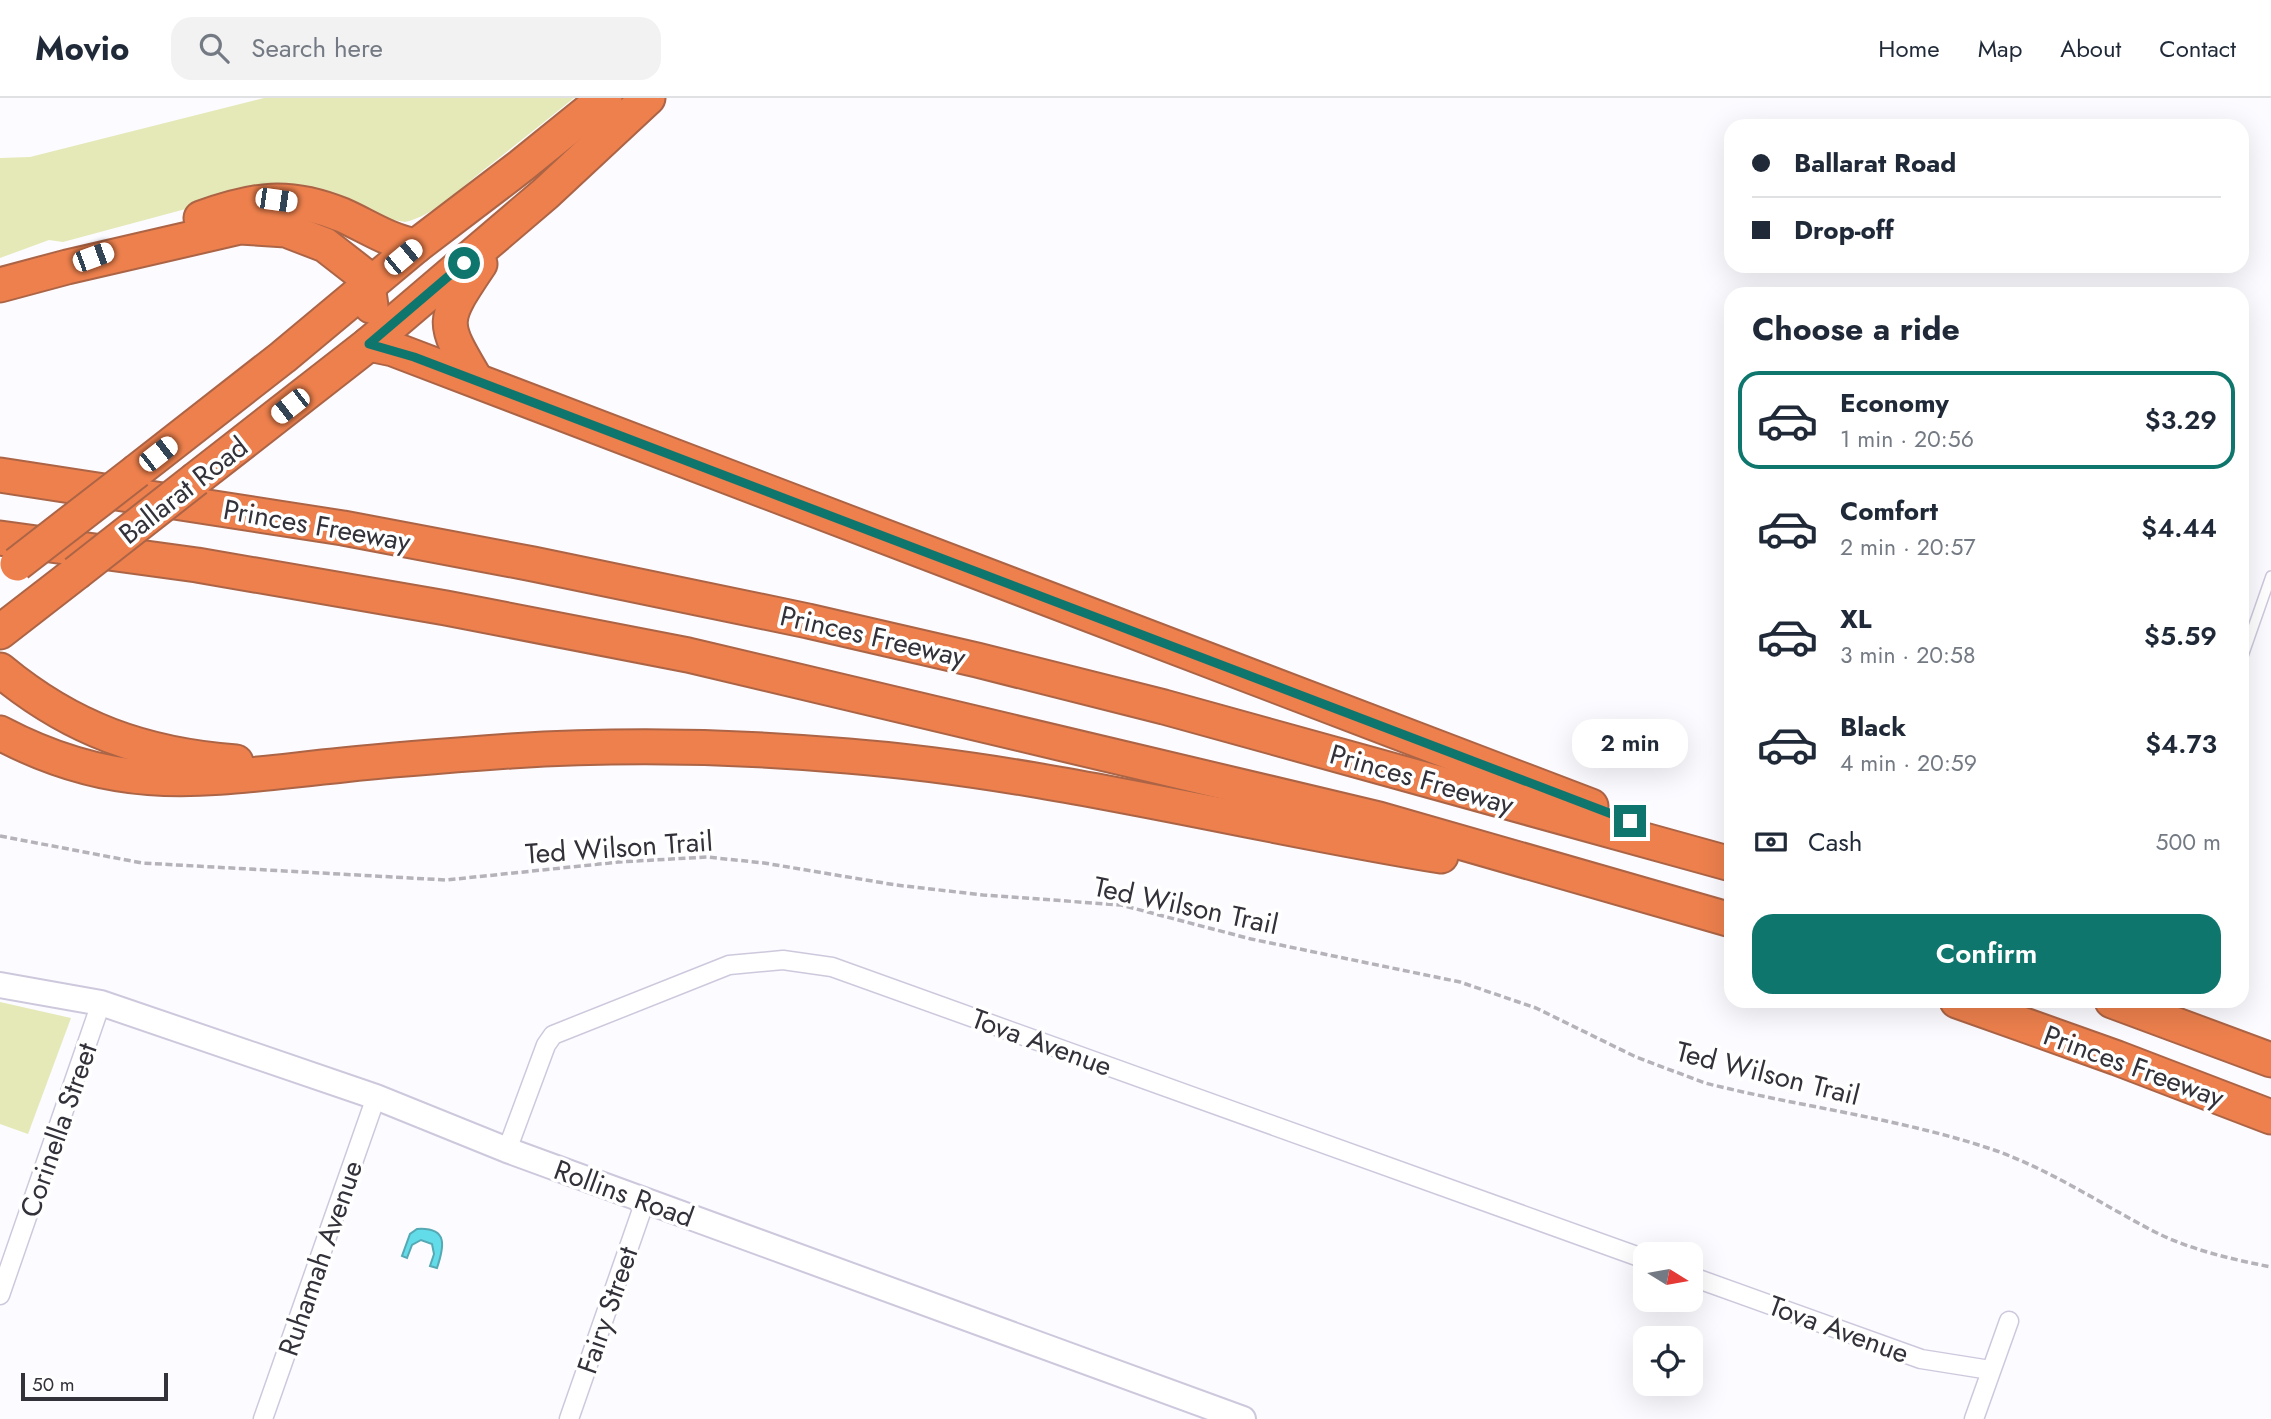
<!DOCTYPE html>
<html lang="en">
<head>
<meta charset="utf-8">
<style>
	:root { --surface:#fff; --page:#f2f2f3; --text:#1f2937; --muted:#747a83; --line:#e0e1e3; --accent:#0f766e }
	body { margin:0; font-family:Jost,sans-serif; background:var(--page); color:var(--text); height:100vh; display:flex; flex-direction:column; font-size:26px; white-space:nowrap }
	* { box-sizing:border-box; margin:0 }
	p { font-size:23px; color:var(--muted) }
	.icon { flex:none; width:38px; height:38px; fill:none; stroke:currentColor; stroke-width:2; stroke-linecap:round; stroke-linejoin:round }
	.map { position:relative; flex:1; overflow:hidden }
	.panel { position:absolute; left:1724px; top:189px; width:525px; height:721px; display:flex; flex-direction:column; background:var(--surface); border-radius:21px; box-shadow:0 7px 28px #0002 }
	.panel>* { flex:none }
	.banner { position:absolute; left:1724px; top:21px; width:525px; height:154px; border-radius:21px; box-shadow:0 7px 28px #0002; display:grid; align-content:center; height:154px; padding:0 28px; background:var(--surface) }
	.needle { width:46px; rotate:101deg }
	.tools { position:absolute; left:1633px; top:1144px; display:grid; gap:14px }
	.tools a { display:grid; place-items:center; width:70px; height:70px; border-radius:14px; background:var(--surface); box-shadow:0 7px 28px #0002; font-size:35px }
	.scale { position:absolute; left:21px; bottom:18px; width:147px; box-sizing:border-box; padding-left:7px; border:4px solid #333139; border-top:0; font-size:19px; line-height:24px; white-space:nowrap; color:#333139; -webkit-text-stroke:5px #fff; paint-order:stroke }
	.end { position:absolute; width:32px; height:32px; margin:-16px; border:9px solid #0f766e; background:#fff; box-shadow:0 0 0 4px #fff }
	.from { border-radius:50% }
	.bubble { position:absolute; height:49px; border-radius:21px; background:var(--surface); box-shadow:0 7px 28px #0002; font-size:23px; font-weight:600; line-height:49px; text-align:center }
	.car { position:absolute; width:21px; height:42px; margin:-21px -10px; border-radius:9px; box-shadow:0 0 5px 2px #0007; background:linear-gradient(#fff 24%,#345 0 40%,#fff 0 76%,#345 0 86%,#fff 0) }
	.banner b { display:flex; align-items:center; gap:24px; height:66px; font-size:26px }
	.banner b+b { border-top:2px solid var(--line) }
	.banner i { width:18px; height:18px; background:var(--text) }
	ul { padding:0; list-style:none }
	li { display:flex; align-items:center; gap:21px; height:98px; margin:0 14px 10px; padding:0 14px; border:4px solid transparent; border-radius:21px }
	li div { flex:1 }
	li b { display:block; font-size:26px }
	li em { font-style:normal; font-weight:600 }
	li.on { border-color:var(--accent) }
	li>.icon { width:63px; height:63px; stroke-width:1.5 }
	h2 { padding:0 28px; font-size:32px; line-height:84px }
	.pay { display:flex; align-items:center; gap:18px; height:77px; padding:0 28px; font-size:26px }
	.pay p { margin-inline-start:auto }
	.cta { display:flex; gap:14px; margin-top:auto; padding:14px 28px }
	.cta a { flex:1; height:80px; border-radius:21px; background:var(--accent); color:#fff; font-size:28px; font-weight:600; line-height:80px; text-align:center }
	header { display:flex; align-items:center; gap:42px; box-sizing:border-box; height:98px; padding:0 35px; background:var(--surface); border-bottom:2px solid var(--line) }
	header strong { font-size:33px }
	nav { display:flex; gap:38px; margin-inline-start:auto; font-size:24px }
	.search { width:490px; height:63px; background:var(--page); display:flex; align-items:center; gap:18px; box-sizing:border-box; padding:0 24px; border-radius:21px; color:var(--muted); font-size:26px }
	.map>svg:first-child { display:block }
	.green { fill:#e5e9b7 }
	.water { fill:#63dce9; stroke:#55a9b4; stroke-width:2 }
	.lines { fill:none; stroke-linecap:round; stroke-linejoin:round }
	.lane-casing { stroke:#cec8dd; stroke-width:12 }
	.street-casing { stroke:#cec8dd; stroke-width:21 }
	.secondary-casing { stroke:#cec8dd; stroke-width:28 }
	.highway-casing { stroke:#ac6446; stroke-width:37 }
	.path { stroke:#b5b3b9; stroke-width:3.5; stroke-dasharray:7 3.5; stroke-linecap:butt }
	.lane { stroke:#fff; stroke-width:9 }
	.street { stroke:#fff; stroke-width:18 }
	.secondary { stroke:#fff; stroke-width:24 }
	.highway { stroke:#ed804d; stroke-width:33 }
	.highway-bridge-casing { stroke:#ac6446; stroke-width:37; stroke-linecap:butt }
	.highway-bridge { stroke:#ed804d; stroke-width:33 }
	.route { stroke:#0f766e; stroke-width:9 }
	.labels { text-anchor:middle; stroke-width:7; stroke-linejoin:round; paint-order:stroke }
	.street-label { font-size:28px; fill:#333139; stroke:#fff }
</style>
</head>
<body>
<header>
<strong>Movio</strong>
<div class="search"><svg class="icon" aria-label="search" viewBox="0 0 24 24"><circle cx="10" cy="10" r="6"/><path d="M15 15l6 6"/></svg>Search here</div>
<nav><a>Home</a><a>Map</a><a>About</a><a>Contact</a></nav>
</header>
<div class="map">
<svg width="2271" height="1321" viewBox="0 0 2271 1321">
	<rect width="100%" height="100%" fill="#fcfbff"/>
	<g class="green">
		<path d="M264,0h310c-31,25 -62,50 -93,74 -22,18 -48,44 -76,50l-160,-29 -182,49 -14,-2 -49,18v-100l30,-1z"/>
		<path d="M0,904l71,16 -43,116 -28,-10z"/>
	</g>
	<path class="water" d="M417,1131c32,-2 27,18 20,39l-7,-2 4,-12 -2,-10 -11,-4 -9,5 -5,13 -5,-2 8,-22z"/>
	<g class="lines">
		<g class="lane-casing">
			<path id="lane" d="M2242,561l29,-83"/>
		</g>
		<g class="street-casing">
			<g id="street">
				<path d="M507,1052l39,-105 7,-10 176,-70 54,-5 49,7 813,292"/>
				<path d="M1690,1178l231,83 69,11"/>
				<path d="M0,1197l101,-292"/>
				<path d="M263,1321l113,-322"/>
				<path d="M569,1321l76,-218"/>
				<path d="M1974,1321l35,-98"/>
			</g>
		</g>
		<g class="secondary-casing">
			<path id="secondary" d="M0,887l101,18 275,94 131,53 736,269"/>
		</g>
		<g class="highway-casing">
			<g id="highway">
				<path d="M201,120c53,-19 87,-25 141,-3 25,11 46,26 74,31"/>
				<path d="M0,187l67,-18 173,-40 46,3 39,15 36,28 7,12 3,21"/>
				<path d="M369,246l24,5 1198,457"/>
				<path d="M476,282c-35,-59 -35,-58 4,-116"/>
				<path d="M137,373l146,-114 133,-111 105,-80 84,-68"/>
				<path d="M0,377l343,53 190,36 275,57 169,39 187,47 567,157"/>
				<path d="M196,381l173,-135 176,-150 103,-96"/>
				<path d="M0,440l197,27 249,43 242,47 691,164 352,101"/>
				<path d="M0,534l76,-59"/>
				<path d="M0,572c71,59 144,85 236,92"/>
				<path d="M0,635c125,66 211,45 343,32 56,-6 112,-10 168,-14 112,-7 225,-5 337,5 200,16 395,68 593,100"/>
				<path d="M1957,903l160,57 154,59"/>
				<path d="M2112,903l159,59"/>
			</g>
		</g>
		<path class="path" d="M0,738l142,27 304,17 173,-18 88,-5 57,6 132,22 87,10 138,10 130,34 209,43 76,26 100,49 69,26c95,24 195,35 289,67 57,20 107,54 161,82 36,18 76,27 116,35"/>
		<use href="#lane" class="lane"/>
		<use href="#street" class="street"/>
		<use href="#secondary" class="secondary"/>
		<use href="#highway" class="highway"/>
		<g class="highway-bridge-casing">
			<g id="highway-bridge">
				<path d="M17,466l120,-93"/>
				<path d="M76,475l120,-94"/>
			</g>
		</g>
		<use href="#highway-bridge" class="highway-bridge"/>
	</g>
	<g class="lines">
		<path class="route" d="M464,165l-95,81 45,13 1216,464"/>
	</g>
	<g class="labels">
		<g class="street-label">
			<text transform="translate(183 392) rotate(-38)" y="10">Ballarat Road</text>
			<text transform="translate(317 427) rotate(10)" y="10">Princes Freeway</text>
			<text transform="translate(873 538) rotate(13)" y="10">Princes Freeway</text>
			<text transform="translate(1422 681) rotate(16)" y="10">Princes Freeway</text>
			<text transform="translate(619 749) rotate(-4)" y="10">Ted Wilson Trail</text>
			<text transform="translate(1186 807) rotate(12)" y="10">Ted Wilson Trail</text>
			<text transform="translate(1042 944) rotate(20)" y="10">Tova Avenue</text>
			<text transform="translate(2134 968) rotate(20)" y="10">Princes Freeway</text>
			<text transform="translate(1768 975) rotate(14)" y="10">Ted Wilson Trail</text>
			<text transform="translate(58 1032) rotate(-71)" y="10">Corinella Street</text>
			<text transform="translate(624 1095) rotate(20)" y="10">Rollins Road</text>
			<text transform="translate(320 1160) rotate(-71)" y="10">Ruhamah Avenue</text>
			<text transform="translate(607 1212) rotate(-71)" y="10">Fairy Street</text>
			<text transform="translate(1839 1231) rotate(20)" y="10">Tova Avenue</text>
		</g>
	</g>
</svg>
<div class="tools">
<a><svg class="needle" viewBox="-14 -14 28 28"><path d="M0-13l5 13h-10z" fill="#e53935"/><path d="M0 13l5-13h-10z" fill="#747a83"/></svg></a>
<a><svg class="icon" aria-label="locate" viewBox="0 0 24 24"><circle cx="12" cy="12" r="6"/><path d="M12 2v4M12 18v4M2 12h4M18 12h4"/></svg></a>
</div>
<div class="scale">50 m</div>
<i class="end from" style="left:464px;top:165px"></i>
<i class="end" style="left:1630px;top:723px"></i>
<div class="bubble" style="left:1572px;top:621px;width:116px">2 min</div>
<i class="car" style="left:276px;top:102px;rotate:98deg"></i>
<i class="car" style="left:93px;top:159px;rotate:70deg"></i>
<i class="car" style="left:403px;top:159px;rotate:50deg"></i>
<i class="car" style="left:290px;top:308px;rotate:232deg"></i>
<i class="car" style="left:158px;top:356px;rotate:52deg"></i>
<div class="banner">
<b><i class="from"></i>Ballarat Road</b>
<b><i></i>Drop-off</b>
</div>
<section class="panel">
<h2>Choose a ride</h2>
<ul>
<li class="on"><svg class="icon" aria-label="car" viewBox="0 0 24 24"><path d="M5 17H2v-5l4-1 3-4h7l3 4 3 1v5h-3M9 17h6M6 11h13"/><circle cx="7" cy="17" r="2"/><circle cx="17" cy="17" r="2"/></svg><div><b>Economy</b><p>1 min · 20:56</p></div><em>$3.29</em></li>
<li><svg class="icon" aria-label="car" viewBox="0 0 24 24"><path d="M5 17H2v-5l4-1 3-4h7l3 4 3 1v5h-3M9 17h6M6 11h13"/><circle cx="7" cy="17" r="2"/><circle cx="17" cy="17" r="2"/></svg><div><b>Comfort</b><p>2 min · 20:57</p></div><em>$4.44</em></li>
<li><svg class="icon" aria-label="car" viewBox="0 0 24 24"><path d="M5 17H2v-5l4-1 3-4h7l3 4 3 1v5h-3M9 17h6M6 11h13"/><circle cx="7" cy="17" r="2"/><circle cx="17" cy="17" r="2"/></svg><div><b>XL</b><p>3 min · 20:58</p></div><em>$5.59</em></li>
<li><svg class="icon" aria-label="car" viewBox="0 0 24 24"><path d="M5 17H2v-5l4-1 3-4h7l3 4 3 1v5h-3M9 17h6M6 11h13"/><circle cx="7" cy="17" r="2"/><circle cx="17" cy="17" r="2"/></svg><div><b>Black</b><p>4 min · 20:59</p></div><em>$4.73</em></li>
</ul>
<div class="pay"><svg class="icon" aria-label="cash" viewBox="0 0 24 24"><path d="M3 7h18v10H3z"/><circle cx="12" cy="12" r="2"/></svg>Cash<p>500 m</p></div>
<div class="cta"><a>Confirm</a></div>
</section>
</div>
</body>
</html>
